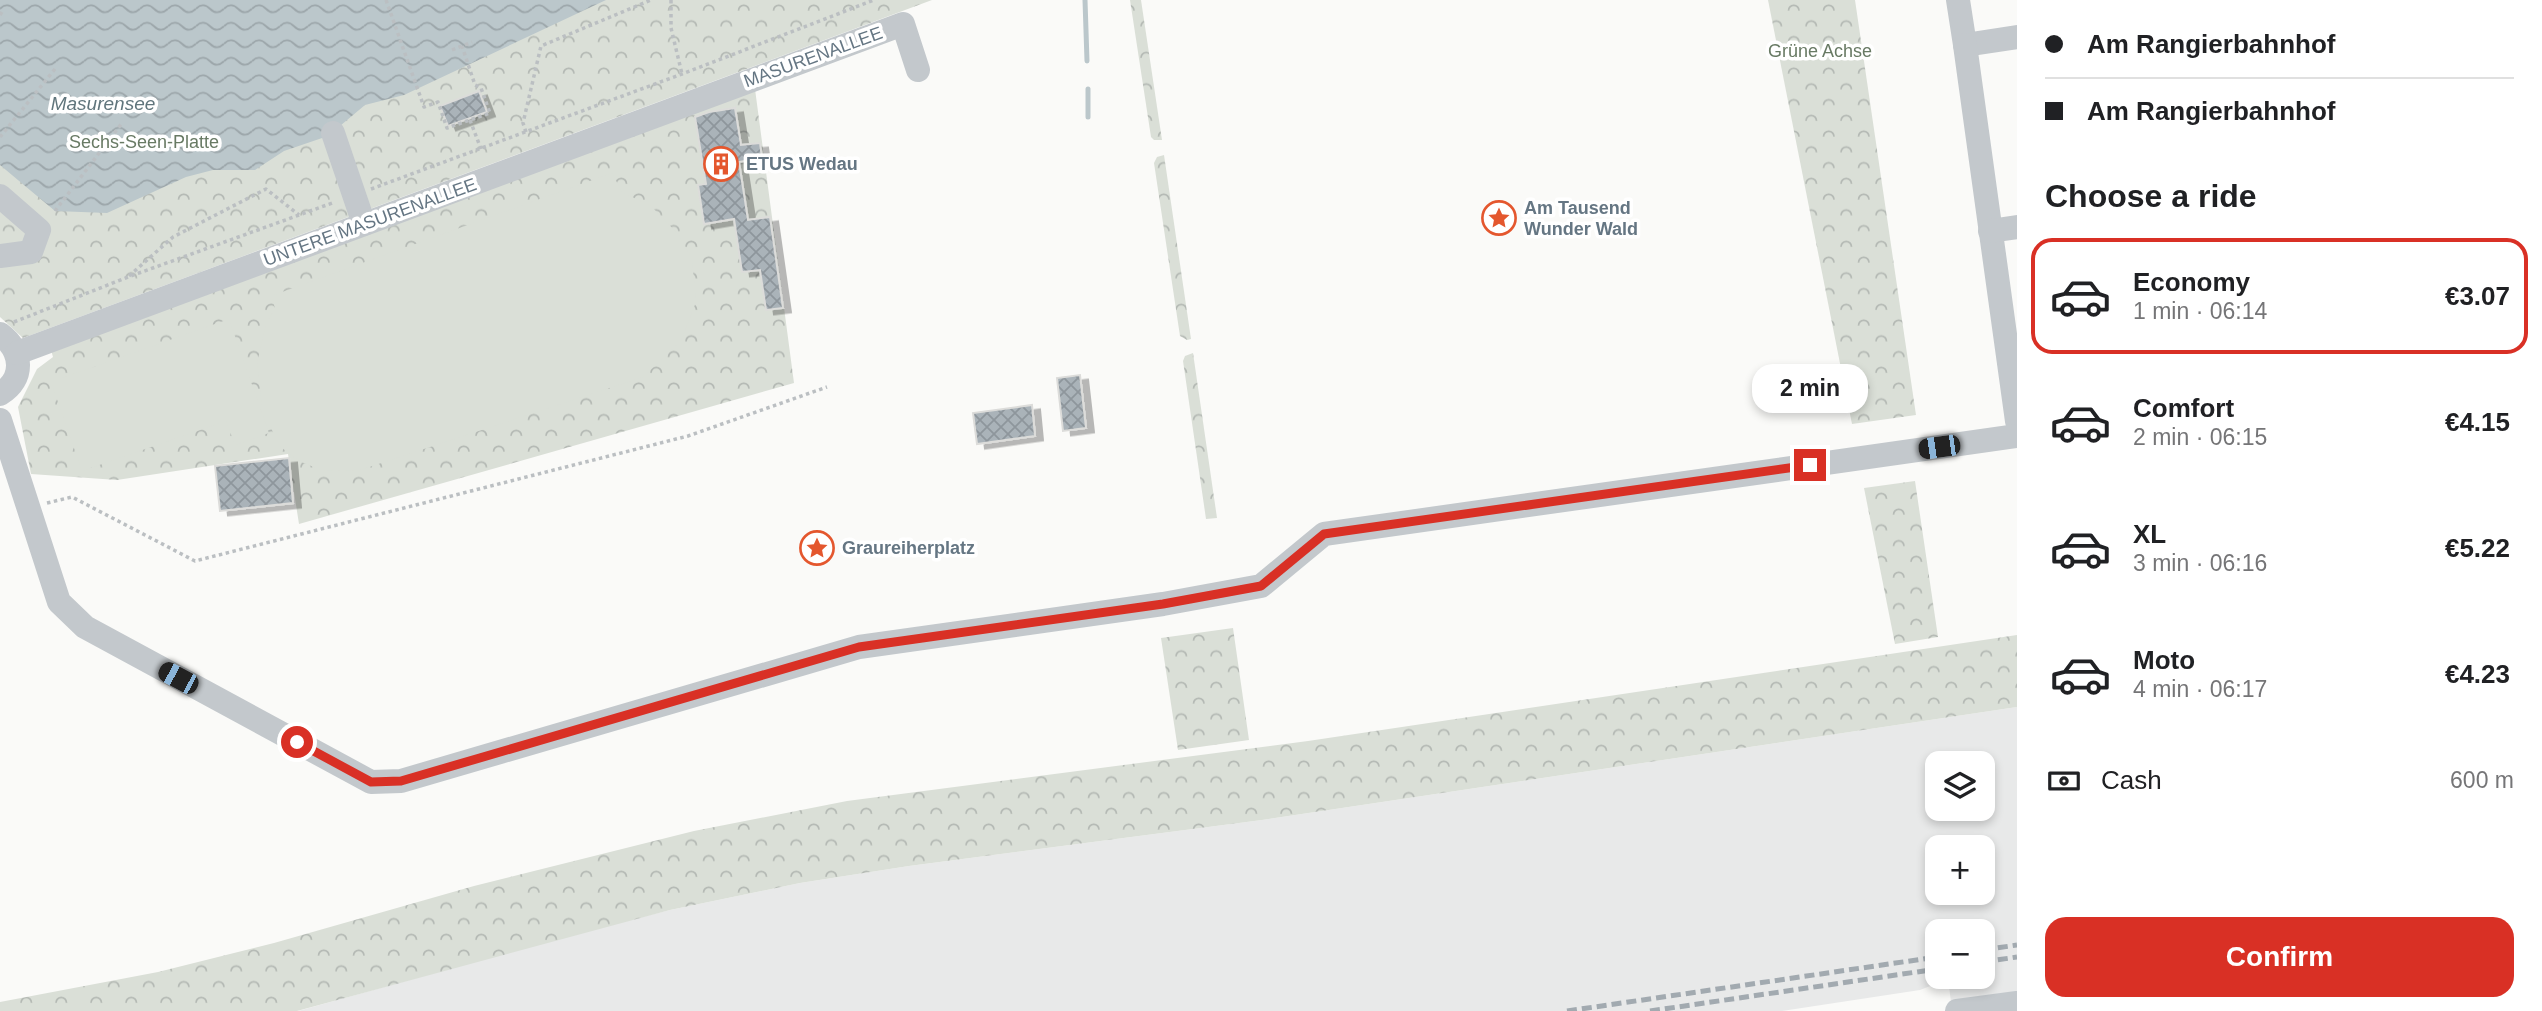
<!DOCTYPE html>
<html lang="en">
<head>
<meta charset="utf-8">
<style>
	:root { --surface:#fff; --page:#f2f2f2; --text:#202124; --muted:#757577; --line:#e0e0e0; --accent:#d93025 }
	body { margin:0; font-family:Arial,sans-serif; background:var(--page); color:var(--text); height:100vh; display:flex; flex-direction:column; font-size:26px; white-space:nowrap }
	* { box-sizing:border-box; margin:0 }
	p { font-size:23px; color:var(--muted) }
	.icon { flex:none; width:38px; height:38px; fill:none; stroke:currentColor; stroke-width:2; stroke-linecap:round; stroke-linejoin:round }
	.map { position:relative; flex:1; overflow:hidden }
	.sheet { display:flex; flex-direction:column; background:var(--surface); width:525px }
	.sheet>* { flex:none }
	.banner { display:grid; align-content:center; height:154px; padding:0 28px; background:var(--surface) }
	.controls { position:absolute; left:1925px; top:751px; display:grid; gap:14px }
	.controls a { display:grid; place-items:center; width:70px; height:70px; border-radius:14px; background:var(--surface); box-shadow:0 4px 10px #0003; font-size:35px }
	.end { position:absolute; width:32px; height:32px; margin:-16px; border:9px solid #d93025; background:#fff; box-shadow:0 0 0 4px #fff }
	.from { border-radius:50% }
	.bubble { position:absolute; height:49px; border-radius:21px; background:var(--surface); box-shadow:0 4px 10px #0003; font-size:23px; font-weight:700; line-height:49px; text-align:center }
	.car { position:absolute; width:21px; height:42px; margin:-21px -10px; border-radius:9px; box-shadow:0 0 5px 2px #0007; background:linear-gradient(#222 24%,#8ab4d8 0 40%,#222 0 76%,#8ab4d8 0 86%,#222 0) }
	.banner b { display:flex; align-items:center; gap:24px; height:66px; font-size:26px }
	.banner b+b { border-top:2px solid var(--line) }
	.banner i { width:18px; height:18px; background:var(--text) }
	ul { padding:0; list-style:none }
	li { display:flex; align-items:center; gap:21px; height:116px; margin:0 14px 10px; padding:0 14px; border:4px solid transparent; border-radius:21px }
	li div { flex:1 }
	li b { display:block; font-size:26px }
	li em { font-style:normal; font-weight:700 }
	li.active { border-color:var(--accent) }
	li>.icon { width:63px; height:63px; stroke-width:1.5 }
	h2 { padding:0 28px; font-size:32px; line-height:84px }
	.pay { display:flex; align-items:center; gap:18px; height:77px; padding:0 28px; font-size:26px }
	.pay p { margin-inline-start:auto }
	.cta { display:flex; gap:14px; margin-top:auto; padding:14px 28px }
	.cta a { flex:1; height:80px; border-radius:21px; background:var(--accent); color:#fff; font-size:28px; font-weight:700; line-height:80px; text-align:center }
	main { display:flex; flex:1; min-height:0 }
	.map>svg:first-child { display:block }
	.built { fill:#e8e9e9; fill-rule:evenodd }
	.park { fill:url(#park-crowns) }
	.pitch { fill:#dadfd7 }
	.water { fill:url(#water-waves) }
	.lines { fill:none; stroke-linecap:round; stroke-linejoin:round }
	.stream { stroke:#bbc7cb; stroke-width:5 }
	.building { fill:url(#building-cross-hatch); stroke:#dcdcda; stroke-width:2; filter:url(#shadow) }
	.path { stroke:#bbbfc2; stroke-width:3.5; stroke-dasharray:3.5 3.5; stroke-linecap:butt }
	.minor { stroke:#c3c8cc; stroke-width:24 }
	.rail { stroke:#a2aab0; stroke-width:5; stroke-dasharray:10 5; stroke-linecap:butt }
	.route { stroke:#d93025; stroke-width:9 }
	.labels { text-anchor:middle; stroke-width:7; stroke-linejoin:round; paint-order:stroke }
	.park-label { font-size:18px; fill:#687a64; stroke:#fff }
	.street-label { font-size:18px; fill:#657683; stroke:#fff }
	.poi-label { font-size:18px; font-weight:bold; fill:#657683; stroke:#fff; text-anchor:start }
	.water-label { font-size:19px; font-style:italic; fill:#60757c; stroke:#fff }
</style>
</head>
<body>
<main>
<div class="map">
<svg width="2017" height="1011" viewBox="0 0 2017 1011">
	<defs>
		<pattern id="park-crowns" width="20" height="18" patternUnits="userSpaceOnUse" patternTransform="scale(1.75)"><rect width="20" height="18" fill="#dadfd7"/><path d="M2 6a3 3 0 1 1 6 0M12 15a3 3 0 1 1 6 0" fill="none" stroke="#b4b9b4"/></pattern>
		<pattern id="water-waves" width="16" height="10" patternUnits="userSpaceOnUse" patternTransform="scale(1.75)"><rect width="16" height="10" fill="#bbc7cb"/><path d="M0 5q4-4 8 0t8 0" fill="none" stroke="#9ca6aa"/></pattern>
		<pattern id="building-cross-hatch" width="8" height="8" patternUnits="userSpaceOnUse" patternTransform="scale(1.75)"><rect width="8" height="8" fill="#aab3b9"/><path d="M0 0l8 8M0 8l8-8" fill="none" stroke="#8e969c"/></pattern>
		<filter id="shadow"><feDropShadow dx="8" dy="4.5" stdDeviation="0" flood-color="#0004"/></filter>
	</defs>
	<rect width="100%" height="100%" fill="#fafaf8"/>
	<path class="built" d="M2017,707v285l-66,10 -3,-23 -28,11 -138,21h-1484l284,-79 88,-22 130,-27 109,-17 353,-46zM1937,763h46v45h-46zM1937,847h46v45h-46zM1937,931h46v45h-46z"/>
	<g class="park">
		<path d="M0,0h932l-909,338 -23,-21z"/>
		<path d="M1130,0h11l21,140h-8l-3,-3z"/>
		<path d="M1768,0h87l61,415 -64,9z"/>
		<path d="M755,89l39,294 -495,141 -11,-70 -171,26 -86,-6 -13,-67 19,-38 16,-12 -2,-7z"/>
		<path d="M1164,155l27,184 -4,1 -7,-4 -26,-173 3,-6z"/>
		<path d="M1193,353l24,165 -11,1 -23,-158 2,-5z"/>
		<path d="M1915,481l23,156 -43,7 -31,-156z"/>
		<path d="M1233,628l16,112 -71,10 -17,-112z"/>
		<path d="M2017,635v72l-755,113 -353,46 -109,17 -130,27 -373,101h-297v-9l158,-30 116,-29 200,-57 220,-55 153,-30 461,-60z"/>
	</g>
	<g class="pitch">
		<path d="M612,173l10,19 29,14 28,29 13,24 4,43 -15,39 -38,36 -286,94 -36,-1 -22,-9 -21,-16 -16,-40 -5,-42 9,-39 9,-16 -4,-12z"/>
		<path d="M229,319l40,114 -34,12 -9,-24 -144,50 -31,-89z"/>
	</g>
	<path class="water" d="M0,0h606l-202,95 -39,10 -37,31 -44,15 -29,19h-42l-27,7 -79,36 -52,-2 -55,-46z"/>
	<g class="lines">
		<g class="stream">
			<path d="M1085,0l2,61"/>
			<path d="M1088,89v28"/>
		</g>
	</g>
	<g class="building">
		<path d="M479,91l8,21 -39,14 -8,-20z"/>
		<path d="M735,108l6,37 19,-2 2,15 -23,4 9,58 22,-3 13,91 -17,2 -6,-40 -18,2 -8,-53 -30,5 -6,-39 8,-1 -11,-67 14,-5z"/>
		<path d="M1080,375l6,53 -23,3 -6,-53z"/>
		<path d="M1032,405l3,31 -58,8 -4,-31z"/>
		<path d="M289,458l4,45 -73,8 -5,-45z"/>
	</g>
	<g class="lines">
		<g class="path">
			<path d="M386,0l38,107 14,-5 9,26 43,-15 -9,-25 -6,-3 -13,-39"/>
			<path d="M671,0v28l11,46"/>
			<path d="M0,15l2,-3"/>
			<path d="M452,50l20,-8"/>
			<path d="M470,120l11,29"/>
			<path d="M526,132l-3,-9 18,-77 110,-46"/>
			<path d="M0,137l55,-68"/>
			<path d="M371,189l311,-115 192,-74"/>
			<path d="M55,211l67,-88"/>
			<path d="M129,276l44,-39 93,-48 33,26"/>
			<path d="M14,322l114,-45 207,-75"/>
			<path d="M47,503l25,-6 123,64 493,-125 139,-49"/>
		</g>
		<g class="minor">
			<path d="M1958,0l7,45 52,-8"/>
			<path d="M1965,45l52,376"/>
			<path d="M333,133l31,91"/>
			<path d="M0,196l39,34 -8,22 -31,4"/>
			<path d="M1990,231l27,-4"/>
			<path d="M0,334c23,17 25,45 0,60"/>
			<path d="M17,353l886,-329 15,46"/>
			<path d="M0,420l59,182 26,25 286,155 30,-1 458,-134 304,-43 98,-18 63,-52 693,-98"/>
			<path d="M1957,1011l60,-8"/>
		</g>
		<g class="rail">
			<path d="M1983,950l34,-5"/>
			<path d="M1983,962l34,-5"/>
			<path d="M1567,1011l370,-54"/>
			<path d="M1650,1011l287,-42"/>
		</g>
	</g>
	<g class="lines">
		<path class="route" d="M297,742l74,40 30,-1 458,-134 304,-43 98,-18 63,-52 486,-69"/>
	</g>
	<defs>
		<g id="building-ring" transform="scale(1.75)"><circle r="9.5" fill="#fff" stroke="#e4572e" stroke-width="1.5"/><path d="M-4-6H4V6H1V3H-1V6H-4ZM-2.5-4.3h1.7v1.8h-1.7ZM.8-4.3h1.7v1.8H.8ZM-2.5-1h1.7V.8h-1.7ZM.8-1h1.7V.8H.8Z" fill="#e4572e"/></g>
		<g id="sight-ring" transform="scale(1.75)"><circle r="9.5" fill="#fff" stroke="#e4572e" stroke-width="1.5"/><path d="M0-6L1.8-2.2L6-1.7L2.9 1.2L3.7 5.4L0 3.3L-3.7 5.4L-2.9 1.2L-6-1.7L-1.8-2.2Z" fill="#e4572e"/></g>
	</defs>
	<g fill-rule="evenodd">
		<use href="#building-ring" x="721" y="164"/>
		<use href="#sight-ring" x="1499" y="218"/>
		<use href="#sight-ring" x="817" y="548"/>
	</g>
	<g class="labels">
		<g class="park-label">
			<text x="1820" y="57">Grüne Achse</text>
			<text x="144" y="148">Sechs-Seen-Platte</text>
		</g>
		<g class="street-label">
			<text transform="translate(813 57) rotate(-20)" y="6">MASURENALLEE</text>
			<text transform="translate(370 222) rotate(-20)" y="6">UNTERE MASURENALLEE</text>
		</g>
		<g class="poi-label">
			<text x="746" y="170">ETUS Wedau</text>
			<text x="1524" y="214">Am Tausend<tspan x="1524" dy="21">Wunder Wald</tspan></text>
			<text x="842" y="554">Graureiherplatz</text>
		</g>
		<g class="water-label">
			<text x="103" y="110">Masurensee</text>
		</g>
	</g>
</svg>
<div class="controls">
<a><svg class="icon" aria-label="layers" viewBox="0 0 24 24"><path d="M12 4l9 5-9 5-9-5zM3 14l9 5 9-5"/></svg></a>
<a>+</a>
<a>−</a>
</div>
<i class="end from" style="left:297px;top:742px"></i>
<i class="end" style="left:1810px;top:465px"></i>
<div class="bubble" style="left:1752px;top:364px;width:116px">2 min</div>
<i class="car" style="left:1939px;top:447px;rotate:262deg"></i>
<i class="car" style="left:178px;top:678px;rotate:298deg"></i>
</div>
<section class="sheet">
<div class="banner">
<b><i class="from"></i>Am Rangierbahnhof</b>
<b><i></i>Am Rangierbahnhof</b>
</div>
<h2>Choose a ride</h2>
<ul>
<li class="active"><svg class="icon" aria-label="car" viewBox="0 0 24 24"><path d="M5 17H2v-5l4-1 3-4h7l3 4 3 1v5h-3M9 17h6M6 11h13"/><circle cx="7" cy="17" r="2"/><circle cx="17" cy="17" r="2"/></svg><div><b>Economy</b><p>1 min · 06:14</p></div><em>€3.07</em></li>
<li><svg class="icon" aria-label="car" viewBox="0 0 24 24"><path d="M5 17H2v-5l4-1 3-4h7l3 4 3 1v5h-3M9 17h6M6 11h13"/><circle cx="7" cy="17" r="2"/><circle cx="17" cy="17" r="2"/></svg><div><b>Comfort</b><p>2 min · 06:15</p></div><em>€4.15</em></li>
<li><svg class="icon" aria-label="car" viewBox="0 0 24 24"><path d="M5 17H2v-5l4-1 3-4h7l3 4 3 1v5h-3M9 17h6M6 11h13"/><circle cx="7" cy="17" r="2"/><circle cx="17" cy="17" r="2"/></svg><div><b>XL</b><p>3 min · 06:16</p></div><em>€5.22</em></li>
<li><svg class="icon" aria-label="car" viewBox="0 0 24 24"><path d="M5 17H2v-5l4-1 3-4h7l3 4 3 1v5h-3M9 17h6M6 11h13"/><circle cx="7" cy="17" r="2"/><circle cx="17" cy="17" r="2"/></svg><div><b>Moto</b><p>4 min · 06:17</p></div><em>€4.23</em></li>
</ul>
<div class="pay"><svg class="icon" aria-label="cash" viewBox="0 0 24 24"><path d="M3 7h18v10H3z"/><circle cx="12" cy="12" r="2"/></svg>Cash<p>600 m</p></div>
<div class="cta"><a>Confirm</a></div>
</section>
</main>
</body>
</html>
